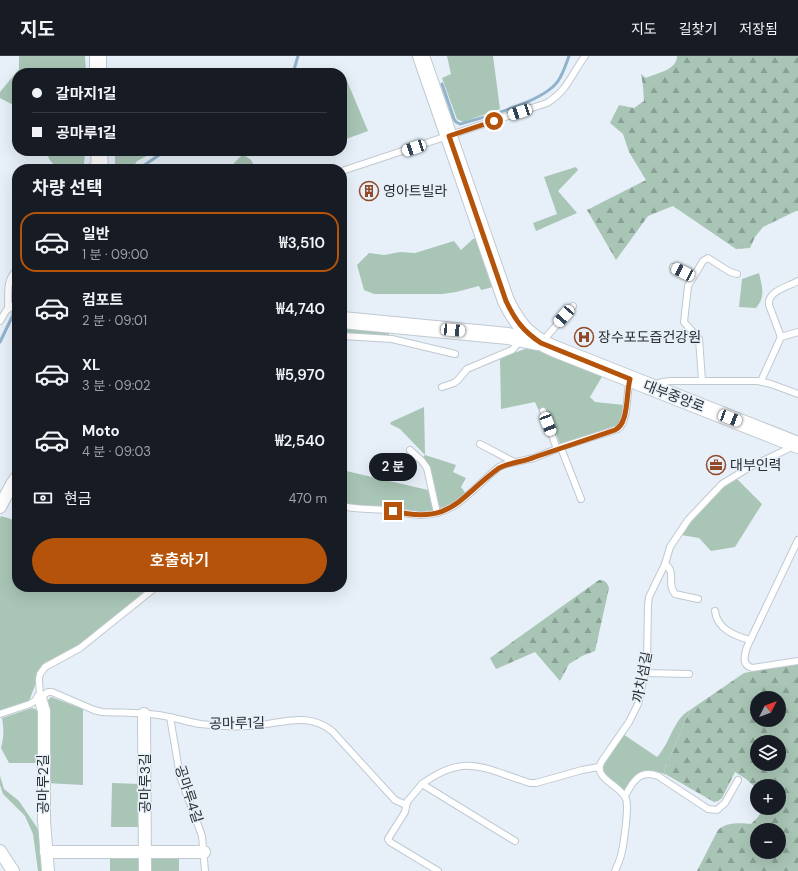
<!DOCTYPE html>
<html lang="ko">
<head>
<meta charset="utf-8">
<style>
	:root { --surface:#171b24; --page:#20242c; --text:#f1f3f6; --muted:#9ea1a6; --line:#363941; --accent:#b45309 }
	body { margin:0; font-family:"DM Sans","Noto Sans KR",sans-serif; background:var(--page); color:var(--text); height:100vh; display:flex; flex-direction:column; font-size:15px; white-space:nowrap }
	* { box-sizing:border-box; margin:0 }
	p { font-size:13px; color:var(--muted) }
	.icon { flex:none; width:22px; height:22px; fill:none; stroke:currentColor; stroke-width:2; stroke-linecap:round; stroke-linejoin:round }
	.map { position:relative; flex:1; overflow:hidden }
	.panel { position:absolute; left:12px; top:108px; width:335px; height:428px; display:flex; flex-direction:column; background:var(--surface); border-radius:16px; box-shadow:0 4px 16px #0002 }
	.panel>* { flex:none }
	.guide { position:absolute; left:12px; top:12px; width:335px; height:88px; border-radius:16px; box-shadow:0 4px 16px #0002; display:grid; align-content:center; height:88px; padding:0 20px; background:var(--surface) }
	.needle { width:26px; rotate:48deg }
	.tools { position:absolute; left:750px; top:635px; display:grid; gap:8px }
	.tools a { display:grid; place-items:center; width:36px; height:36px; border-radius:50%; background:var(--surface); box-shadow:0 4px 16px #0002; font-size:20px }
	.end { position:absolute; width:18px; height:18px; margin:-9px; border:5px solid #b45309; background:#fff; box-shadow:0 0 0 2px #fff }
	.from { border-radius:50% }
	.bubble { position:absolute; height:28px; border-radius:14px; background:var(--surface); box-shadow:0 4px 16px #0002; font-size:13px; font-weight:600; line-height:28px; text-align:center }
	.car { position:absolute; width:12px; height:24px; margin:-12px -6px; border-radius:5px; box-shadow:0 0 3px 1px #0007; background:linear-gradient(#fff 24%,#345 0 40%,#fff 0 76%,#345 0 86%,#fff 0) }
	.guide b { display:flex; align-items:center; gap:14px; height:38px; font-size:15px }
	.guide b+b { border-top:1px solid var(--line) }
	.guide i { width:10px; height:10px; background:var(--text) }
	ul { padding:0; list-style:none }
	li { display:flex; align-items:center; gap:12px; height:60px; margin:0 8px 6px; padding:0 12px; border:2px solid transparent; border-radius:16px }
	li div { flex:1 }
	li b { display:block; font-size:15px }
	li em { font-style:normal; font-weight:600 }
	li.current { border-color:var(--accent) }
	li>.icon { width:36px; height:36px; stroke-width:1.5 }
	h2 { padding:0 20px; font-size:18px; line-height:48px }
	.pay { display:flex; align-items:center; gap:10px; height:44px; padding:0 20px; font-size:15px }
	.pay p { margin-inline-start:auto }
	.action { display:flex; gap:8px; margin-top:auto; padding:8px 20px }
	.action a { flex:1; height:46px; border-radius:24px; background:var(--accent); color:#fff; font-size:16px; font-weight:600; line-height:46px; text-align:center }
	header { display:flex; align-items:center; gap:24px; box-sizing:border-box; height:56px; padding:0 20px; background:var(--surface); border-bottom:1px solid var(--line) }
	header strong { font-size:19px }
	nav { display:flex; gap:22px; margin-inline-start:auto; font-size:14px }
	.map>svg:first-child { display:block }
	.green { fill:#a8c5b5 }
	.forest { fill:url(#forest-firs); fill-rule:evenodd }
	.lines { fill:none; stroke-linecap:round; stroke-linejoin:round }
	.stream { stroke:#90b2cb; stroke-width:3 }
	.lane-casing { stroke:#c0c9d1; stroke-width:8 }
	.street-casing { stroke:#c0c9d1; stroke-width:14 }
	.secondary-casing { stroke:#c0c9d1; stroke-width:18 }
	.lane { stroke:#fff; stroke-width:6 }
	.street { stroke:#fff; stroke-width:12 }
	.secondary { stroke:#fff; stroke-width:16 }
	.route { stroke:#b45309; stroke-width:5 }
	.labels { text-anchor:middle; stroke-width:3; stroke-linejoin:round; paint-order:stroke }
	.poi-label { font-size:14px; fill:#292d30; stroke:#e7f0f9; text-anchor:start }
	.street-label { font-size:14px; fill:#292d30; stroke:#e7f0f9 }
</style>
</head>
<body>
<header>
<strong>지도</strong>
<nav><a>지도</a><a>길찾기</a><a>저장됨</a></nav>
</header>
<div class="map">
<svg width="798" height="815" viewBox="0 0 798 815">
	<defs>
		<pattern id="forest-firs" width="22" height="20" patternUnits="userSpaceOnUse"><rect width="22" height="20" fill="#a8c5b5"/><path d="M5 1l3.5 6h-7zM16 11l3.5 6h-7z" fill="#89a094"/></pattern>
	</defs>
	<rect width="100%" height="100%" fill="#e7f0f9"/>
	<g class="green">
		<path d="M19,0h66l1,17h-69v34l-17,-9v-6l19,-23z"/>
		<path d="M447,0h46l7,53 -37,13 -6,-3 -15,-41 9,-4z"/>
		<path d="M347,25l21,50 -22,8 -4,-10v-45z"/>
		<path d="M46,95h39l-1,15 -3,3c-9,0 -26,0 -31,-9 -2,-2 -2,-6 -4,-9z"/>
		<path d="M115,95h41l-19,10 -5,8h-17z"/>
		<path d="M243,98l8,6 5,9h-23l1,-6z"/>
		<path d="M576,111l2,3 -20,21 19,22 -41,18 -3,-8 24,-9 -13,-37z"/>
		<path d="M477,182l16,49 -12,3 -2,-4 -23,6 -14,2h-68l-10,-4 -7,-25 12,-12 15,2 16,-3 15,1 39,-12 7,9 12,-11z"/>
		<path d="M759,217c3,14 7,23 -3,35l-17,-1 3,-28z"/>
		<path d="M342,272l47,4v3l-47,-1z"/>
		<path d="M525,293c25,0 54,16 78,26l-13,22 5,5 29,3 -3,15 -3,5 -58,19 -14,-35 -7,2 -4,-9 -34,7 -1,-51z"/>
		<path d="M424,351l1,48 31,10 -3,7 13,6 -5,9 5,7c-8,6 -15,13 -26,15l-10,-42 -7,-10 2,-2 -25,-26 -10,-5 1,-2z"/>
		<path d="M342,414l86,20 5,20 -2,2h-21l-37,-6h-16l-15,-3z"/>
		<path d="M736,422l26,26 -27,43 -24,4 -12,-13 -18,-3c14,-19 34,-46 55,-57z"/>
		<path d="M1,460l16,5v66h135l-21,18 -94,71 -1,7 -7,18 -29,10v-193z"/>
		<path d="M51,641l32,12v76l-37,-2 2,-78v-5z"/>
		<path d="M32,652l3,1 5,4 -2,50h-29l-8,-15c3,-11 3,-19 1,-30z"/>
		<path d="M690,654l-26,60 3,5c-24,-9 -26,-1 -43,16 -5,-4 -19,-13 -21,-19 -5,-9 15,-30 20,-38l34,23c13,-13 16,-38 33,-47z"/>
		<path d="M0,720l4,13 15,12 21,31 4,39h-6l-5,-37 -8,-18 -22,-22 -3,-9z"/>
		<path d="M112,727l29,1v43h-30z"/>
		<path d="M136,801l5,5v9h-31v-13z"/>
		<path d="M153,801h26v14h-30v-9z"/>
	</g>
	<g class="forest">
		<path d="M677,0h121v155h-2l-33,16 -8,10 -5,11 -14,1 -63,-43 -25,10 -32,44 -29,-50 59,-30 -17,-28 -6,-18 -13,-11 9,-18 15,3 10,-7 -1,-15 -2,-12 5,4c11,-5 31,-8 31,-22z"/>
		<path d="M599,524c6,0 8,2 10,8l-14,63 -13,5 -13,8 -9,17 -25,-29 -39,17 -6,-11z"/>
		<path d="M798,607v208h-101l21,-41c8,-8 23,-7 33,-6l7,-7 5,-9h16v-22h-22v3l-11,-10 -11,-7 -13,26 -4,3 -4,1 -47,-27 -3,-5 26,-60 54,-37zM757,642h22v22h-22zM757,686h22v22h-22zM757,774h22v22h-22z"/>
	</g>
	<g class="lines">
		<g class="stream">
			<path d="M293,17l5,-17"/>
			<path d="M442,28l12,35 2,3 4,2c24,-7 84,-22 98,-43 5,-7 8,-17 11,-25"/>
			<path d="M141,113l2,-3 22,-15"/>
			<path d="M0,286l13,-27v-24l4,-11"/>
		</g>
		<g class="lane-casing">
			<g id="lane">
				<path d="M88,113l10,-7"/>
				<path d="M342,115l205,-68c21,-13 24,-28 38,-47"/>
				<path d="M673,211l19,10"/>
				<path d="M8,253c1,-15 -3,-28 9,-39"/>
				<path d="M0,265l6,-10 11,-9"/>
				<path d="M342,280l50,3 63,15"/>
				<path d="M781,281l17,-5"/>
				<path d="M542,286l31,-36"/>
				<path d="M702,324l-3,-41 -15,-17 4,-36 15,-25 5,-3 22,14 7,2"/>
				<path d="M761,325l20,-44 -12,-32c-2,-14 19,-18 29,-24"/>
				<path d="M654,329l8,-3 9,-1h87l13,3 27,10"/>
				<path d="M442,331l12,-4 4,-3 9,-11 45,-19 9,-10"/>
				<path d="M543,355l14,38"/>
				<path d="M480,388l34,18"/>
				<path d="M561,392l20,51"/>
				<path d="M410,394l12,11 5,7 10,45"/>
				<path d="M342,450c14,4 29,2 43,4 12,1 22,4 34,5 38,1 53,-27 80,-48l7,-3 28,-6 30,-12 54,-17c11,-9 8,-36 12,-49"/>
				<path d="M798,484l-51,107c-3,9 -5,18 5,21l46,-7"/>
				<path d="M665,508c12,9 1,19 10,30l23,5"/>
				<path d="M715,555c2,18 20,25 35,29"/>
				<path d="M645,617l44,1"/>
				<path d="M40,642l-1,-19 1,-5 5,-7 35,-19 76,-61"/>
				<path d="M0,658l30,-10 18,-12h4l42,18 8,2c21,1 42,0 62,4 12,2 24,6 36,8 16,2 33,3 49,2 29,-1 57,-16 83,5l63,69 11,5"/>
				<path d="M170,661l10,59 22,60 3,35"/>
				<path d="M422,728c44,-32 62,-15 108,-1h6l46,-13 17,-3"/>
				<path d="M625,740c8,-15 15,-27 33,-20l50,33 9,1 8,-7 13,-23"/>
				<path d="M438,815l-48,-29 -2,-3 17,-27 2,-10 15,-18 93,57"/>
				<path d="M615,815c3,-7 6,-13 7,-20 2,-10 7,-44 4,-52 -5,-14 -35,-21 -24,-38l27,-39 9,-18 9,-41 1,-58 1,-8 16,-33 5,-17 18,-27 34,-36 28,-17 44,-21"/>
			</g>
		</g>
		<g class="street-casing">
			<g id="street">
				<path d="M0,451l12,-23 5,-7"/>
				<path d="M40,642l4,13v110l4,50"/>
				<path d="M144,658l1,157"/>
				<path d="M0,795l13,20"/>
				<path d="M46,796h158"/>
			</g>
		</g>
		<g class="secondary-casing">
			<g id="secondary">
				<path d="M98,0v17"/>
				<path d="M421,0l85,245c13,26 23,37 49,48l243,96"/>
				<path d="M99,95l1,18"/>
				<path d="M342,264l166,16 29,6"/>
			</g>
		</g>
		<use href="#lane" class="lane"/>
		<use href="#street" class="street"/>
		<use href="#secondary" class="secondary"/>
	</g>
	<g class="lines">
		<path class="route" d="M393,455c59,14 65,-13 106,-43 12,-6 24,-6 36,-11 26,-9 53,-18 80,-27 14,-6 11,-37 15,-51l-89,-36c-18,-12 -26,-23 -35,-42l-57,-165 45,-15"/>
	</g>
	<defs>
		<g id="building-ring" transform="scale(1)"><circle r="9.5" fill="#e7f0f9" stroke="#914927" stroke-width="1.5"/><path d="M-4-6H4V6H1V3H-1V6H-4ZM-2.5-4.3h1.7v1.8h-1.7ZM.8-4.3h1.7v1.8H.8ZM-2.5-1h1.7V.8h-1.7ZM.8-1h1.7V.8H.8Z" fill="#914927"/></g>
		<g id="hospital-ring" transform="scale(1)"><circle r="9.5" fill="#e7f0f9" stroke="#914927" stroke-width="1.5"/><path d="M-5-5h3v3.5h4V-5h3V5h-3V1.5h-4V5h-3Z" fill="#914927"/></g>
		<g id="office-ring" transform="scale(1)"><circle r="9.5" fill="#e7f0f9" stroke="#914927" stroke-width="1.5"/><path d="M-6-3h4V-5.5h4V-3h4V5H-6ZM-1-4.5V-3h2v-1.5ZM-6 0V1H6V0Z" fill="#914927"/></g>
	</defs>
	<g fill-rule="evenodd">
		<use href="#building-ring" x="369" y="135"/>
		<use href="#hospital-ring" x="584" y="281"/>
		<use href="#office-ring" x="716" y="409"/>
	</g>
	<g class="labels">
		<g class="poi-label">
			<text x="383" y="140">영아트빌라</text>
			<text x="598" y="286">장수포도즙건강원</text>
			<text x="730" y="414">대부인력</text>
		</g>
		<g class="street-label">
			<text transform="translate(674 340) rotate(21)" y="5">대부중앙로</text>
			<text transform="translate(642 621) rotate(-79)" y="5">까치섬길</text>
			<text transform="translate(237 667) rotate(-1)" y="5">공마루1길</text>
			<text transform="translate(145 727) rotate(-90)" y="5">공마루3길</text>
			<text transform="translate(43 728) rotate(-90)" y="5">공마루2길</text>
			<text transform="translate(189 738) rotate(72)" y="5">공마루4길</text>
		</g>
	</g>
</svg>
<div class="tools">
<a><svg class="needle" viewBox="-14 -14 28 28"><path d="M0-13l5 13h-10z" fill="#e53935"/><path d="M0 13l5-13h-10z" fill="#9ea1a6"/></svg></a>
<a><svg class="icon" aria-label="layers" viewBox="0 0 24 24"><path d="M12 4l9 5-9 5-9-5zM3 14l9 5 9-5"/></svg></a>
<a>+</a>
<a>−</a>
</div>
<i class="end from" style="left:494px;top:65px"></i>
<i class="end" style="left:393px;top:455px"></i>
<div class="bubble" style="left:369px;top:397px;width:48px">2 분</div>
<i class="car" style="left:520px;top:56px;rotate:252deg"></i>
<i class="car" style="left:414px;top:92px;rotate:251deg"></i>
<i class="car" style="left:683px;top:216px;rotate:296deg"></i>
<i class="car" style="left:564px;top:260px;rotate:221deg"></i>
<i class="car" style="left:453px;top:274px;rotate:95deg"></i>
<i class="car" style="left:730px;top:362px;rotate:111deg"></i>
<i class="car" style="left:548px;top:368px;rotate:159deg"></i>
<div class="guide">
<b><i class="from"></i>갈마지1길</b>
<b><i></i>공마루1길</b>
</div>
<section class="panel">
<h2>차량 선택</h2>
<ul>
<li class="current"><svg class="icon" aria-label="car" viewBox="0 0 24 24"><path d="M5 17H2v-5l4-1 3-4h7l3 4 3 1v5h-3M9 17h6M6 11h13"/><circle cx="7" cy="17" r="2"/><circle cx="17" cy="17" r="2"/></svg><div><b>일반</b><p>1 분 · 09:00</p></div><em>₩3,510</em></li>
<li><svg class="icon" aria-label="car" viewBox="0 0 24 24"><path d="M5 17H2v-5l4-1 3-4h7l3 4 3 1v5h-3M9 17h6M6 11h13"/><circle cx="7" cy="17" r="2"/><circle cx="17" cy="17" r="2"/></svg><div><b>컴포트</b><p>2 분 · 09:01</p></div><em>₩4,740</em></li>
<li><svg class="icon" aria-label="car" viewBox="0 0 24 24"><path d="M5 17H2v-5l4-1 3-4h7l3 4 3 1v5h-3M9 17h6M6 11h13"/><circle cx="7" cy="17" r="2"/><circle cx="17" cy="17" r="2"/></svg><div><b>XL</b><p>3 분 · 09:02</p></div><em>₩5,970</em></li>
<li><svg class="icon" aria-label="car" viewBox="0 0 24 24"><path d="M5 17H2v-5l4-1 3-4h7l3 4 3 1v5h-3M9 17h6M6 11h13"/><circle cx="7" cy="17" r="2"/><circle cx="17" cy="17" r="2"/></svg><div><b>Moto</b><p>4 분 · 09:03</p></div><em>₩2,540</em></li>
</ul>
<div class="pay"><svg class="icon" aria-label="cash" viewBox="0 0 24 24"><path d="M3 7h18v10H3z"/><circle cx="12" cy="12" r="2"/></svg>현금<p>470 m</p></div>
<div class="action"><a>호출하기</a></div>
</section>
</div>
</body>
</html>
